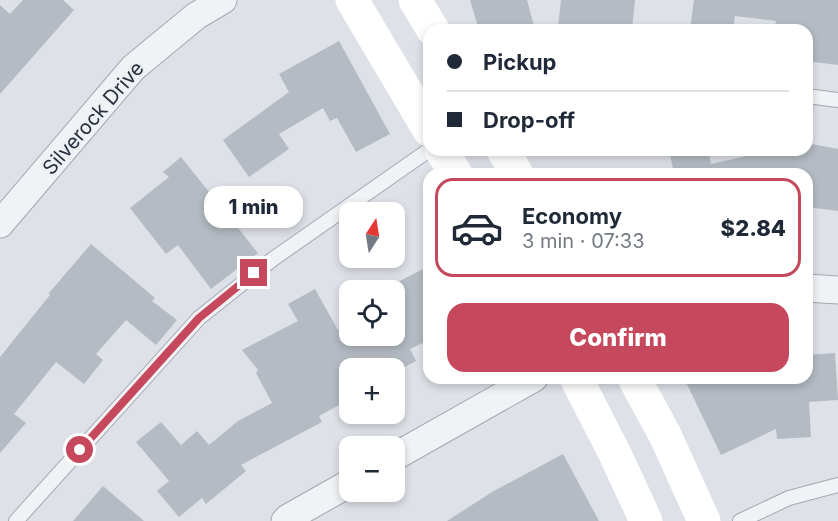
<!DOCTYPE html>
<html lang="en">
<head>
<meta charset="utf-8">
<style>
	:root { --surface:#fff; --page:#f6f6f7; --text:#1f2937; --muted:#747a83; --line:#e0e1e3; --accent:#c6485c }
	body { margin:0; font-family:Inter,sans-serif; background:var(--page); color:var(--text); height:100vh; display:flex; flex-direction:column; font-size:22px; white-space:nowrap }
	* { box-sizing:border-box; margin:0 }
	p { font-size:20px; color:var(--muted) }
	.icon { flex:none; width:33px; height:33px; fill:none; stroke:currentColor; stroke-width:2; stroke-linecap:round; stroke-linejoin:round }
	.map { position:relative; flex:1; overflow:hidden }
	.drawer { position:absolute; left:423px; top:168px; width:390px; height:216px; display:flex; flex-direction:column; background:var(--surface); border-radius:18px; box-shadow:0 3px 9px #0003 }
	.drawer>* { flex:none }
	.guide { position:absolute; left:423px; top:24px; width:390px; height:132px; border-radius:18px; box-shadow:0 3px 9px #0003; display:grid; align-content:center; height:132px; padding:0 24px; background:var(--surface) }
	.needle { width:39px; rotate:12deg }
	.controls { position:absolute; left:339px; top:202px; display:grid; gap:12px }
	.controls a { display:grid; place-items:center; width:66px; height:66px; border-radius:12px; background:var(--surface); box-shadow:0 3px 9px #0003; font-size:30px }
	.end { position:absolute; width:27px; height:27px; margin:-14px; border:8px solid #c6485c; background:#fff; box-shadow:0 0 0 3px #fff }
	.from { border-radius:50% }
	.bubble { position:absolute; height:42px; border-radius:18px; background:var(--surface); box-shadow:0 3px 9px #0003; font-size:20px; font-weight:800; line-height:42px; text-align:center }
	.guide b { display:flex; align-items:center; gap:21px; height:57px; font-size:22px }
	.guide b+b { border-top:2px solid var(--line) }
	.guide i { width:15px; height:15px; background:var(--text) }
	ul { padding:10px 0 0; list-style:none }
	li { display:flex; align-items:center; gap:18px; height:99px; margin:0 12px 9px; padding:0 12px; border:3px solid transparent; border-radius:18px }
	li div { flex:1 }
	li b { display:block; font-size:22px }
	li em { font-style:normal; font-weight:800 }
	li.on { border-color:var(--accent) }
	li>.icon { width:54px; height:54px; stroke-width:1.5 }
	.cta { display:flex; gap:12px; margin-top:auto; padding:12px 24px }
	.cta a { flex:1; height:69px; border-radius:18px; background:var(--accent); color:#fff; font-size:24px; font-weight:800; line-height:69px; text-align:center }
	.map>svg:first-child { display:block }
	.building { fill:#b5bbc3 }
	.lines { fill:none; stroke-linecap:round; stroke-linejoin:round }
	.service-casing { stroke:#a4a8b1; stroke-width:16 }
	.minor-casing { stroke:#a4a8b1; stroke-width:29 }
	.service { stroke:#f0f2f5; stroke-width:14 }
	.minor { stroke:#f0f2f5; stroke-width:27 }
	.secondary { stroke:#fff; stroke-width:33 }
	.route { stroke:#c6485c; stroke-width:8 }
	.labels { text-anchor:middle; stroke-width:4.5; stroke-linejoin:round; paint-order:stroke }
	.street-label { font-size:20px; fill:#28303d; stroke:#edf0f4 }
</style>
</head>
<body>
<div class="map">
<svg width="838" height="521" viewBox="0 0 838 521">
	<rect width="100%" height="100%" fill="#dee1e7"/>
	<g class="building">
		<path d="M23,0h40l11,10 -74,84v-89l10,9z"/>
		<path d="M470,0h57l8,30h-56z"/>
		<path d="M561,0h74l-3,30h-47l-27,-3z"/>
		<path d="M694,0h144v65l-31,-4v-31l-32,-4 1,-5 -41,-5 -2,14h-43z"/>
		<path d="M339,41l51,93 -34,18 -19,-34 -7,3 -7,-13 -44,26 10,15 -40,28 -26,-37 66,-48 -10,-18z"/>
		<path d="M807,143l31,6v62l-31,-4v-33h-133l-5,-24h39l3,14 62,-14h34z"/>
		<path d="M181,157l77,96 -47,36 -33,-44 -12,9 -36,-46 39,-31 -6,-5z"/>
		<path d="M91,244l64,54 -3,3 25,19 -21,25 -30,-25 -30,34 7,6 -19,24 -28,-22 -42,52 12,9 -26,30v-96l50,-62 -1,-2z"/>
		<path d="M429,266v74l-19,9 6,12 -15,8h-51v30l-31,17 3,6 -81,43 5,6 -40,33 -4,-6 -23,19 -22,-26 12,-10 -33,-39 25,-20 20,23 16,-14 12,14 29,-24 34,-18 -16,-30 2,-3 -16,-20 56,-29 -10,-17 27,-15 23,41 12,-7v13h44v-45h-1l-3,-5z"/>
		<path d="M835,353l3,47 -29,2 2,35 -34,2 -1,-10 -55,26 -37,-77h123v-23z"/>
		<path d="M563,454l36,67h-152l45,-29z"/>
		<path d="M103,486l41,35h-71z"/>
	</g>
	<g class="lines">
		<g class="service-casing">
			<g id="service">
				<path d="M807,96l31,4"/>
				<path d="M16,521l183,-203 74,-59 156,-109"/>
				<path d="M740,521l49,-23 49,-13"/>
			</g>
		</g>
		<g class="minor-casing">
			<g id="minor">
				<path d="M0,224l133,-156 63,-52 27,-16"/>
				<path d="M807,288l31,2"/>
				<path d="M394,457l140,-79"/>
				<path d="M285,521l3,-3 62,-35"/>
			</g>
		</g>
		<use href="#service" class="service"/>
		<use href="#minor" class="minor"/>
		<g class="secondary">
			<path d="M352,0l77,130"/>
			<path d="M415,0l18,30"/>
			<path d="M441,150l15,24"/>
			<path d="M503,150l14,24"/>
			<path d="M576,378l39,76 31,67"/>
			<path d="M634,378l31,57 39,86"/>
		</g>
	</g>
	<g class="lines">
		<path class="route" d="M80,450l119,-132 55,-45"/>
	</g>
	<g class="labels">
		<g class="street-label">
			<text transform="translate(93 118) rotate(-49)" y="7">Silverock Drive</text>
		</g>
	</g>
</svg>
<div class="controls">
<a><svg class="needle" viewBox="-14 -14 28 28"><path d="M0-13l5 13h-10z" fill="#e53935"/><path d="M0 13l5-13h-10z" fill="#747a83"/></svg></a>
<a><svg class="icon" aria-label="locate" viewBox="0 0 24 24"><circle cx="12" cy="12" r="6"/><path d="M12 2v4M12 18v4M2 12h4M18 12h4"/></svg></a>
<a>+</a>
<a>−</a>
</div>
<i class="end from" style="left:80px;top:450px"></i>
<i class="end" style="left:254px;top:273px"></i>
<div class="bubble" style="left:204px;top:186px;width:99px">1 min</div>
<div class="guide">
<b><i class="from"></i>Pickup</b>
<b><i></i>Drop-off</b>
</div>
<section class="drawer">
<ul>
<li class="on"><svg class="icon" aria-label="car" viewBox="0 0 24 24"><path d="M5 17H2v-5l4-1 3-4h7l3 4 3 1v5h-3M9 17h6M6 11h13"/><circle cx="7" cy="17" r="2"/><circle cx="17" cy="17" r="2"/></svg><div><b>Economy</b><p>3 min · 07:33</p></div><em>$2.84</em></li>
</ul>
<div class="cta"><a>Confirm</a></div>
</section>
</div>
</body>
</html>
